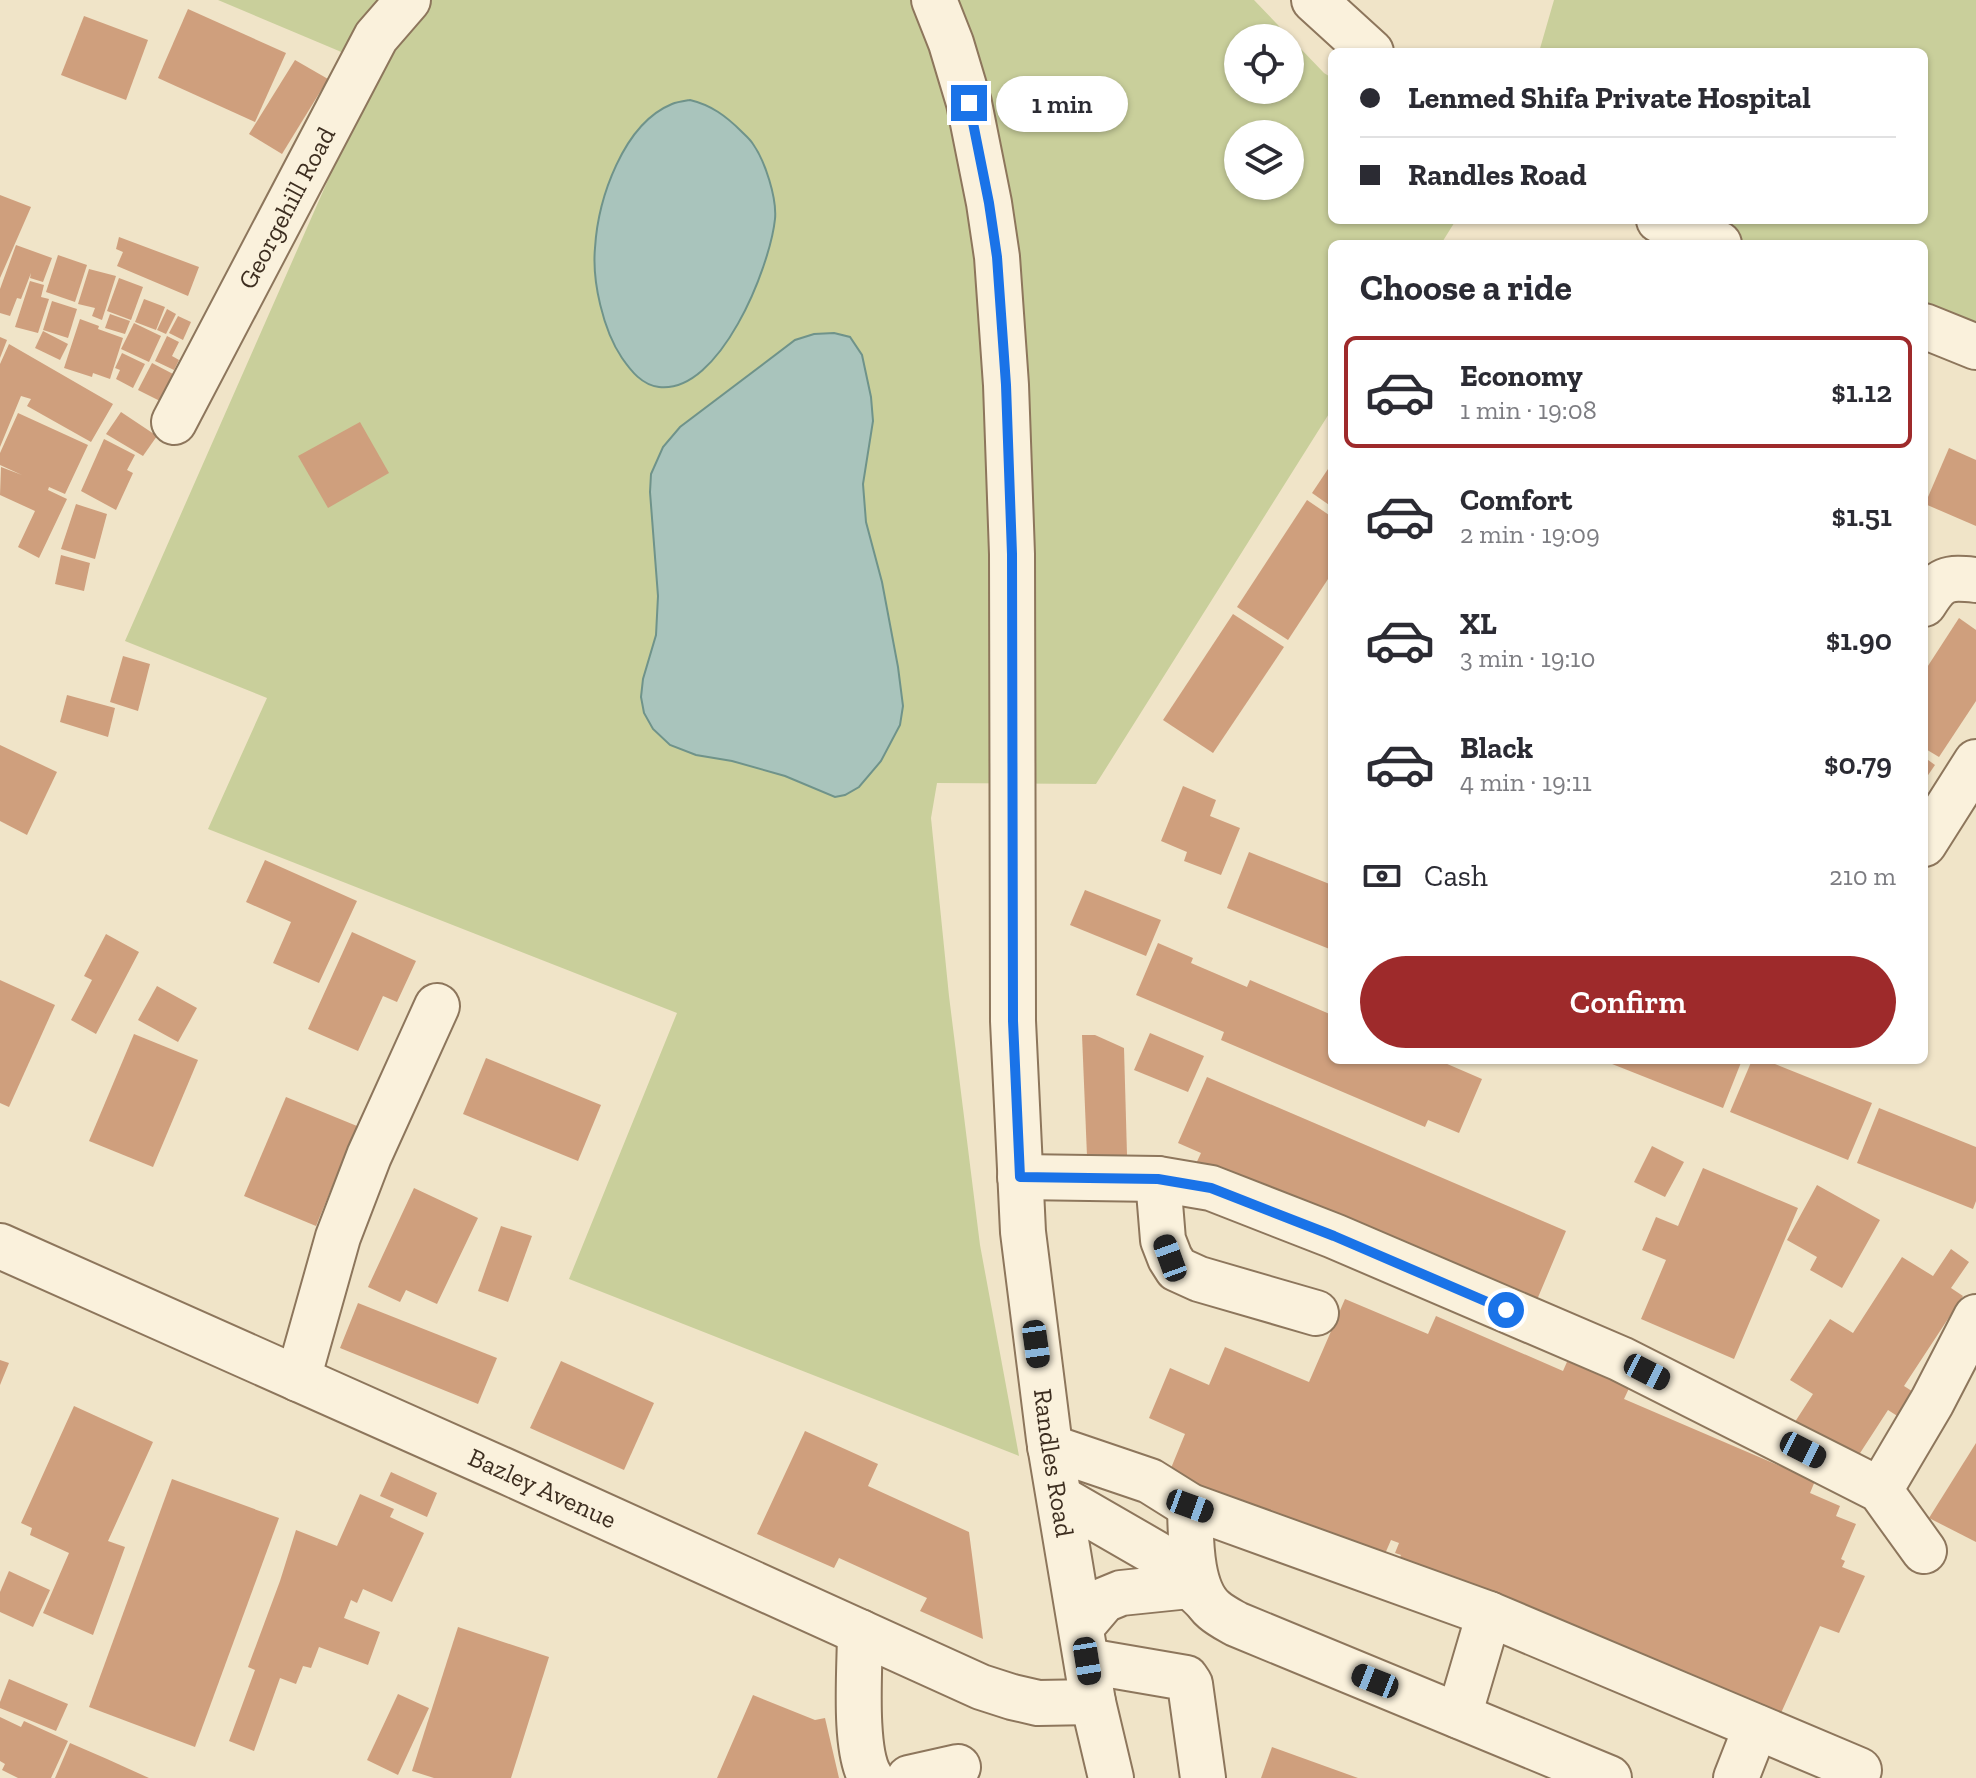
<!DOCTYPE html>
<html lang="en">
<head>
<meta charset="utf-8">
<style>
	:root { --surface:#fff; --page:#f2f2f3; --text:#2b2b33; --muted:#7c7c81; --line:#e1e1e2; --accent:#9e2a2b }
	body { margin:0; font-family:"Zilla Slab",serif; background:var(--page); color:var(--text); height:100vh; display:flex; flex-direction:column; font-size:30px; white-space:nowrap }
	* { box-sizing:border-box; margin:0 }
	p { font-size:26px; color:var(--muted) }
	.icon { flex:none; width:44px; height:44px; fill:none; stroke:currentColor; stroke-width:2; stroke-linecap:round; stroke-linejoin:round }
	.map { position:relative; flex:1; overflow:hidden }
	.drawer { position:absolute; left:1328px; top:240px; width:600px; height:824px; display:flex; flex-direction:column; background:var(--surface); border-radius:12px; box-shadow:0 2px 6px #0004 }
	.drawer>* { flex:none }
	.top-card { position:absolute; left:1328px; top:48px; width:600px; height:176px; border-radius:12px; box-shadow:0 2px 6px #0004; display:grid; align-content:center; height:176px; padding:0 32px; background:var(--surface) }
	.buttons { position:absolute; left:1224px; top:24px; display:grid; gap:16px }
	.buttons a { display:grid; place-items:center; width:80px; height:80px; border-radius:50%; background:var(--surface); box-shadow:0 2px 6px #0004; font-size:40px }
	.end { position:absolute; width:36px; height:36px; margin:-18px; border:10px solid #1a73e8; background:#fff; box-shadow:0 0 0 4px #fff }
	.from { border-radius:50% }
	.bubble { position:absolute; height:56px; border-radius:28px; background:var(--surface); box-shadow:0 2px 6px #0004; font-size:26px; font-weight:600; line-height:56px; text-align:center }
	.car { position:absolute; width:24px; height:48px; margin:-24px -12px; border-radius:10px; box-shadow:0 0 6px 2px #0007; background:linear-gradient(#222 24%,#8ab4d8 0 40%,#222 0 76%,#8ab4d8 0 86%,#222 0) }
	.top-card b { display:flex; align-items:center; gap:28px; height:76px; font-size:30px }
	.top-card b+b { border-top:2px solid var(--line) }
	.top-card i { width:20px; height:20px; background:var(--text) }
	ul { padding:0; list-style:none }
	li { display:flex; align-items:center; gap:24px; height:112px; margin:0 16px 12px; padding:0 16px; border:4px solid transparent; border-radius:12px }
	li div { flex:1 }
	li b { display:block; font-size:30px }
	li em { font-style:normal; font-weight:600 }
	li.selected { border-color:var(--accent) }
	li>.icon { width:72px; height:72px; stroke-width:1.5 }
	h2 { padding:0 32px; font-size:36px; line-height:96px }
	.pay { display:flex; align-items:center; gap:20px; height:88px; padding:0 32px; font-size:30px }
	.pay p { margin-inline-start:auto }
	.cta { display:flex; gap:16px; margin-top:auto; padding:16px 32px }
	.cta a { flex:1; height:92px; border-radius:48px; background:var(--accent); color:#fff; font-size:32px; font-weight:600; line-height:92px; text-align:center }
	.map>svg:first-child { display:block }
	.green { fill:#c9cf9b; fill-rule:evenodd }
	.water { fill:#a9c4bc; stroke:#6f938a; stroke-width:2 }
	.building { fill:#cf9f7d }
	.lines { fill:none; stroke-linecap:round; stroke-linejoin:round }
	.minor-casing { stroke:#8d765c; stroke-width:48 }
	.minor { stroke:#faf1dc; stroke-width:44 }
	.route { stroke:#1a73e8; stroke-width:10 }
	.labels { text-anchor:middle; stroke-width:6; stroke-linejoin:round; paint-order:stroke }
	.street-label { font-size:26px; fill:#3d2e20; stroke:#f7eed8 }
</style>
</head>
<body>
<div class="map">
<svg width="1976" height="1778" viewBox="0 0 1976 1778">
	<rect width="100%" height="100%" fill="#f0e4c8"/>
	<g class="green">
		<path d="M218,0h1036l70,73 8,5v142h124l-15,24h-109v165l-236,375 -159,-1 -6,35 18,178 31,249 39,211 -450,-177 108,-266 -469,-184 59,-131 -142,-57 251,-570 -37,-20zM1238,38h52v52h-52zM1238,134h52v52h-52z"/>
		<path d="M1554,0h422v337l-52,-20v-73h-190l-62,-24h252v-168h-385z"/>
	</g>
	<g class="water">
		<path d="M690,100c21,5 36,16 51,31 4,4 9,8 12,13 12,17 24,54 22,75 -5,48 -55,175 -116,168 -17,-2 -28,-16 -37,-29 -19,-28 -30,-77 -27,-110 3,-49 28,-124 77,-144 5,-2 12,-3 18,-4z"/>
		<path d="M834,333l16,4 12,18 9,42 2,24 -10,63 3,38 16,60 16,85 5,39 -3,19 -19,36 -22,26 -14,8 -10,2 -50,-21 -53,-15 -36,-6 -26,-10 -17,-16 -9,-16 -3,-16 2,-18 13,-44 2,-39 -8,-104 1,-18 12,-27 17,-20 115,-87 19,-6z"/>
	</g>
	<g class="building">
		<path d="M188,9l98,44 -31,69 -97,-44z"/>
		<path d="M84,16l64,24 -22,60 -65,-25z"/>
		<path d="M295,60l33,19 -46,75 -33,-20z"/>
		<path d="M0,195l31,12 -31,71z"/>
		<path d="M119,237l80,30 -11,29 -71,-30 6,-14 -7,-3z"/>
		<path d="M16,245l36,13 -9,24 -13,-4 1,-5 -10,26 -4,-1 -7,18 -10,-3v-24z"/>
		<path d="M58,255l29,10 -12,37 -29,-10z"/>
		<path d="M89,269l27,7 -14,44 -10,-4 3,-8 -17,-4z"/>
		<path d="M119,278l24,9 -12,33 -24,-9z"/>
		<path d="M30,281l14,4 -3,12 8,2 -11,34 -23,-6z"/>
		<path d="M144,299l21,8 -9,23 -21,-8z"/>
		<path d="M52,301l25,8 -9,29 -25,-8z"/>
		<path d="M167,309l9,5 -10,20 -9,-4z"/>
		<path d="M110,314l20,7 -5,13 -20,-6z"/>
		<path d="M178,316l13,6 -8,18 -14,-7z"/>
		<path d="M80,319l19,7 -1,3 25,9 -13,41 -17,-6 -1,4 -28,-9z"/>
		<path d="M134,323l27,13 -12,26 -28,-13z"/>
		<path d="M43,331l25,13 -8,16 -25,-12z"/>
		<path d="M167,336l12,6 -7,14 7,4 -5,10 -19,-9z"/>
		<path d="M0,337l7,3 -7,18z"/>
		<path d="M9,344l104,60 -22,38 -64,-36 4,-7 -10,-3 -21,51v-83z"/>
		<path d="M122,353l23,11 -12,24 -17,-9 4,-9 -5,-2z"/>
		<path d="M152,363l23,12 -13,27 -24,-12z"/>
		<path d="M121,412l36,24 -14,20 -37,-22z"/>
		<path d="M18,413l70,32 -23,49 -16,-7 -1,3 19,9 -28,59 -21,-11 17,-36 -35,-16 1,-28 21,8 -22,-10v-12z"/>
		<path d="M360,422l29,51 -61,35 -30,-52z"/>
		<path d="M104,439l31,16 -8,15 6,3 -17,37 -35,-19z"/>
		<path d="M1949,448l27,12v66l-51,-22z"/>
		<path d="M1332,463v44l-20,-14z"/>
		<path d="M1307,500l25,17v56l-44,67 -51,-33z"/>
		<path d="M76,504l31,10 -12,45 -34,-10z"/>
		<path d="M61,555l29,8 -6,28 -29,-7z"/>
		<path d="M1233,614l51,33 -71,106 -50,-33z"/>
		<path d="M1959,618l17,12v71l-37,56 -15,-9v-76z"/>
		<path d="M123,656l27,8 -12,47 -28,-9z"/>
		<path d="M67,695l48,13 -7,29 -48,-15z"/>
		<path d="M0,745l57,27 -30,63 -27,-14z"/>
		<path d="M1924,757l11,8 -11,16z"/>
		<path d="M1183,786l33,14 -6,16 30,12 -19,47 -37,-14 3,-9 -26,-11z"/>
		<path d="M1249,852l83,33v65l-105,-42z"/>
		<path d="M265,860l92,41 -38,82 -46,-20 18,-41 -45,-20z"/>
		<path d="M1085,890l76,30 -15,36 -76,-31z"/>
		<path d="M352,932l64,29 -19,41 -14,-6 -25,55 -50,-22z"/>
		<path d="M106,934l33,18 -43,82 -25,-14 21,-40 -8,-4z"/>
		<path d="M1158,943l35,15 -2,5 56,24 3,-7 82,35v45h106l44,19 -23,54 -31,-13 -3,7 -204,-87 3,-8 -88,-37z"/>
		<path d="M0,980l55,25 -46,102 -9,-4z"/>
		<path d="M157,986l40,22 -19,34 -40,-22z"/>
		<path d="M1150,1033l54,23 -16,36 -54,-22z"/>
		<path d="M134,1034l64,26 -45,107 -64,-26z"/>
		<path d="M1082,1035h13l29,13 3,107 -40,1z"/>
		<path d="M486,1058l115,47 -23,56 -115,-47z"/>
		<path d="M1602,1060h140l-19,48z"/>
		<path d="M1752,1060h13l107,43 -24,57 -118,-48z"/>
		<path d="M1207,1077l359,154 -35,83 -338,-144 8,-17 -23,-10z"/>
		<path d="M286,1097l71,29 -41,100 -72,-30z"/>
		<path d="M1879,1108l97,39v54l-3,8 -116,-46z"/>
		<path d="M1652,1146l32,16 -19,35 -31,-15z"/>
		<path d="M1703,1168l95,40 -64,151 -93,-40 25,-59 -24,-10 14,-33 22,9z"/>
		<path d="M1817,1185l63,35 -38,68 -32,-18 7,-13 -30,-17z"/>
		<path d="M414,1188l64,30 -41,86 -31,-14 -6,12 -32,-15z"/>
		<path d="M501,1226l31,10 -24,66 -30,-11z"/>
		<path d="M1951,1249l18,13 -18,26 12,8 -59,90 14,9 -16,24 -14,-9 -37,57 -60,-39 22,-34 -23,-14 40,-61 23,14 49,-76 31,19z"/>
		<path d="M1345,1299l83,35 8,-18 127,55 7,-16 62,27 -8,17 191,82 -5,12 30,13 -4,10 20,8 -15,35 4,2 -3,6 23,9 -26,57 -19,-7 -43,96 -392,-133 16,-34 -6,-2 4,-10 -8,-3 -10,23 -212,-90 16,-39 -36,-16 21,-50 39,17 16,-38 84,35z"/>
		<path d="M358,1303l139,55 -19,46 -138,-56z"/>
		<path d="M0,1360l9,3 -9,22z"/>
		<path d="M561,1361l93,42 -30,67 -94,-42z"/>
		<path d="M74,1406l79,36 -45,99 17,6 -32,88 -50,-22 26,-60 -39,-18 2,-7 -11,-5z"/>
		<path d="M805,1431l73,33 -10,22 101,46 14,107 -63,-28 7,-13 -88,-40 -5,10 -77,-34z"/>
		<path d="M1976,1443v99l-47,-24z"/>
		<path d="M391,1472l46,21 -10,24 -47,-21z"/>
		<path d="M172,1479l107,39 -84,229 -106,-40z"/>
		<path d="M360,1494l34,15 -4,8 34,16 -32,69 -29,-13 -6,14 -6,-3 -7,18 36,14 -12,33 -49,-18 -8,21 -8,-2 -7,18 -16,-6 -26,73 -25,-10 26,-71 -7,-3 32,-86 16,-51 41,16z"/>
		<path d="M9,1571l41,19 -17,37 -33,-15v-20z"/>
		<path d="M458,1627l91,30 -38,121h-77l-22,-7z"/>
		<path d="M9,1679l59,25 -12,27 -56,-23v-6z"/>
		<path d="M398,1694l31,14 -31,67 -31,-15z"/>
		<path d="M753,1695l62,25 10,-2 14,60h-122z"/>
		<path d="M0,1717l21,10 3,-6 44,20 -17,37h-33l-16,-8 3,-6 -5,-3z"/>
		<path d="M70,1743l37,16 42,19h-94z"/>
		<path d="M1272,1747l86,31h-97z"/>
	</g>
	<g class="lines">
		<g class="minor-casing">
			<g id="minor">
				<path id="s1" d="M934,0l17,43 18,60 20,100 8,54 9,128 6,169 1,467 10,211 26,207 44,263 18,76"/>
				<path d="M1314,0l57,52"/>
				<path d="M1659,220l60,24"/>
				<path d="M1924,326l52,21"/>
				<path id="s2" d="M174,422l202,-385 32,-37"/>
				<path d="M1924,604c16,-26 23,-27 52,-24"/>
				<path d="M1924,844l52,-82"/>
				<path d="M1020,1177l138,2 53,9 123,48 287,123 259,131 44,61"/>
				<path d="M1158,1179l5,61 7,18 7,11 22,10 117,34"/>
				<path id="s3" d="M0,1246l505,225 476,216 31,10 26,6 55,-1"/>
				<path d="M298,1379l40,-142 31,-81 68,-150"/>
				<path d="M1050,1447l100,34 40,25 299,108 370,156"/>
				<path d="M1880,1490l52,-88 44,-85"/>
				<path d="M1060,1498l97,56 47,45"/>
				<path d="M1190,1506c1,30 -1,83 24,104 7,6 15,10 22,14l373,154"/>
				<path d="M1081,1627l23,-27 17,-7 68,-7"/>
				<path d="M860,1632c0,34 -7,119 11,146"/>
				<path d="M1087,1661l99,17 4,6 13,94"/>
				<path d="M1459,1716l30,-102"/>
				<path d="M909,1778l49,-11"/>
				<path d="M1736,1778l20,-51"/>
			</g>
		</g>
		<use href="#minor" class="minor"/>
	</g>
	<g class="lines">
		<path class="route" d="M969,103l20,100 8,54 9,128 6,169 1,467 7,156 138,2 53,9 123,48 172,74"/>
	</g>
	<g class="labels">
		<g class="street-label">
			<text dy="9" stroke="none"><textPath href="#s2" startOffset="242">Georgehill Road</textPath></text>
			<text dy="9" stroke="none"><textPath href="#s1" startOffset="1474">Randles Road</textPath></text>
			<text dy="9" stroke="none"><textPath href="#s3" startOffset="594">Bazley Avenue</textPath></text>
		</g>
	</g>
</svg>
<div class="buttons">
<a><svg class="icon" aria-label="locate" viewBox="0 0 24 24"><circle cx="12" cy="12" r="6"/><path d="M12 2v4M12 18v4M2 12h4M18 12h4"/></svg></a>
<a><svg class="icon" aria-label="layers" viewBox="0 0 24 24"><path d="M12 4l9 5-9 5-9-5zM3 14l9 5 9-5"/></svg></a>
</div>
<i class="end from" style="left:1506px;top:1310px"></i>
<i class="end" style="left:969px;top:103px"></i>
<div class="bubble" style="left:996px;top:76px;width:132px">1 min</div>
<i class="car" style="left:1170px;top:1258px;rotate:340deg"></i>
<i class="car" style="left:1036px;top:1344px;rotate:172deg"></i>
<i class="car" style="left:1647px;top:1372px;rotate:117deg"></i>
<i class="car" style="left:1803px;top:1450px;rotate:117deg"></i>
<i class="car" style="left:1190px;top:1506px;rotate:110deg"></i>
<i class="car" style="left:1087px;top:1661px;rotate:171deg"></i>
<i class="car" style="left:1375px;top:1681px;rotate:292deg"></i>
<div class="top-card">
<b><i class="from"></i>Lenmed Shifa Private Hospital</b>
<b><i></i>Randles Road</b>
</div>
<section class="drawer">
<h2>Choose a ride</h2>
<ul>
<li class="selected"><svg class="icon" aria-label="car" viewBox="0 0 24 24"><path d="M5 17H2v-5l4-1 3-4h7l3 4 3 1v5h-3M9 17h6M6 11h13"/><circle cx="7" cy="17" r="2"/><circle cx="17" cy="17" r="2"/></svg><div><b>Economy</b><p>1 min · 19:08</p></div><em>$1.12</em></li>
<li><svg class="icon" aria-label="car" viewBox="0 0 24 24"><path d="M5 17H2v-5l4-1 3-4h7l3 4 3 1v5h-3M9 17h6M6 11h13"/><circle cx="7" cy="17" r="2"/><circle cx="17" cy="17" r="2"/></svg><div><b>Comfort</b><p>2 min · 19:09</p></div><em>$1.51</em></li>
<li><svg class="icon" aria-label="car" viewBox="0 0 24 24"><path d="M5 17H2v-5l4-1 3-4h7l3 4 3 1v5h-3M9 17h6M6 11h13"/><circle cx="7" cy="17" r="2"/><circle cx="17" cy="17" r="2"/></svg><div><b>XL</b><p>3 min · 19:10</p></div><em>$1.90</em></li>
<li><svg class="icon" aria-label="car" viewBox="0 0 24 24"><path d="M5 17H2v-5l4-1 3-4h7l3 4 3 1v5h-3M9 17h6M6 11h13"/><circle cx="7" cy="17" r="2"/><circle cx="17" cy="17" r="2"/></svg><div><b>Black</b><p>4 min · 19:11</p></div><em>$0.79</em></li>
</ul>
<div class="pay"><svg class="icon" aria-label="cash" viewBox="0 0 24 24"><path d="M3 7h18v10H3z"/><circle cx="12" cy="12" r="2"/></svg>Cash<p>210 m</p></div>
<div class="cta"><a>Confirm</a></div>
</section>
</div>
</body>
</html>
